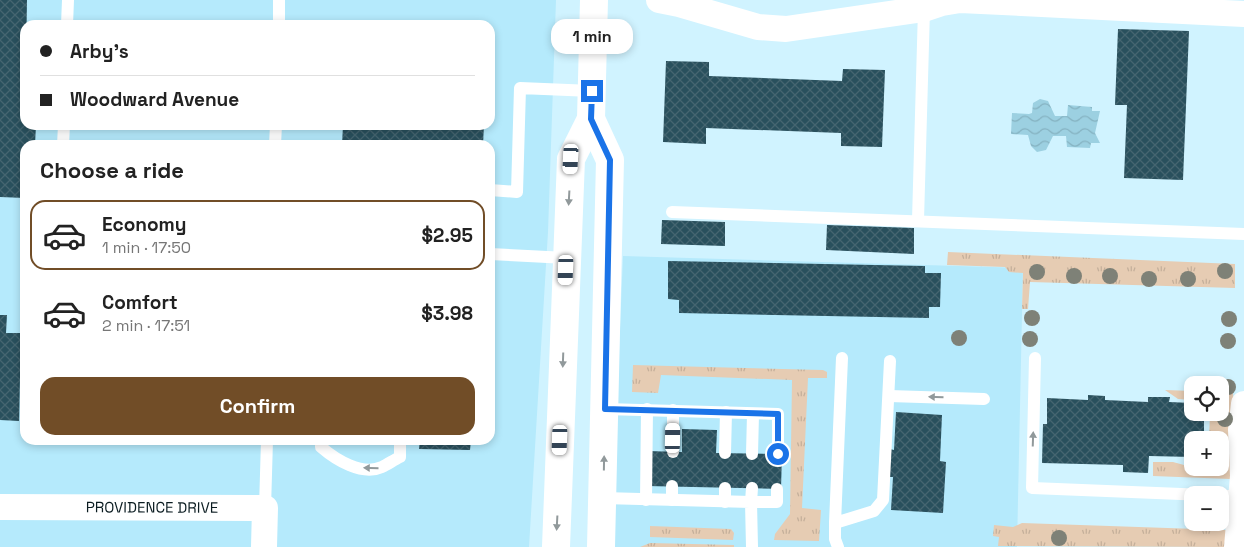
<!DOCTYPE html>
<html lang="en">
<head>
<meta charset="utf-8">
<style>
	:root { --surface:#fff; --page:#f2f2f2; --text:#222; --muted:#767676; --line:#e0e0e0; --accent:#714d27 }
	body { margin:0; font-family:"Space Grotesk",sans-serif; background:var(--page); color:var(--text); height:100vh; display:flex; flex-direction:column; font-size:19px; white-space:nowrap }
	* { box-sizing:border-box; margin:0 }
	p { font-size:16px; color:var(--muted) }
	.icon { flex:none; width:28px; height:28px; fill:none; stroke:currentColor; stroke-width:2; stroke-linecap:round; stroke-linejoin:round }
	.map { position:relative; flex:1; overflow:hidden }
	.drawer { position:absolute; left:20px; top:140px; width:475px; height:305px; display:flex; flex-direction:column; background:var(--surface); border-radius:15px; box-shadow:0 2px 8px #0003 }
	.drawer>* { flex:none }
	.top-card { position:absolute; left:20px; top:20px; width:475px; height:110px; border-radius:15px; box-shadow:0 2px 8px #0003; display:grid; align-content:center; height:110px; padding:0 20px; background:var(--surface) }
	.buttons { position:absolute; left:1184px; top:376px; display:grid; gap:10px }
	.buttons a { display:grid; place-items:center; width:45px; height:45px; border-radius:10px; background:var(--surface); box-shadow:0 2px 8px #0003; font-size:25px }
	.end { position:absolute; width:22px; height:22px; margin:-11px; border:6px solid #1a73e8; background:#fff; box-shadow:0 0 0 2px #fff }
	.from { border-radius:50% }
	.bubble { position:absolute; height:35px; border-radius:15px; background:var(--surface); box-shadow:0 2px 8px #0003; font-size:16px; font-weight:700; line-height:35px; text-align:center }
	.car { position:absolute; width:15px; height:30px; margin:-15px -8px; border-radius:6px; box-shadow:0 0 4px 1px #0007; background:linear-gradient(#fff 24%,#345 0 40%,#fff 0 76%,#345 0 86%,#fff 0) }
	.top-card b { display:flex; align-items:center; gap:18px; height:48px; font-size:19px }
	.top-card b+b { border-top:1px solid var(--line) }
	.top-card i { width:12px; height:12px; background:var(--text) }
	ul { padding:0; list-style:none }
	li { display:flex; align-items:center; gap:15px; height:70px; margin:0 10px 8px; padding:0 10px; border:2px solid transparent; border-radius:15px }
	li div { flex:1 }
	li b { display:block; font-size:19px }
	li em { font-style:normal; font-weight:700 }
	li.active { border-color:var(--accent) }
	li>.icon { width:45px; height:45px; stroke-width:1.5 }
	h2 { padding:0 20px; font-size:22px; line-height:60px }
	.primary-button { display:flex; gap:10px; margin-top:auto; padding:10px 20px }
	.primary-button a { flex:1; height:58px; border-radius:15px; background:var(--accent); color:#fff; font-size:20px; font-weight:700; line-height:58px; text-align:center }
	.map>svg:first-child { display:block }
	.built { fill:#b5eafc; fill-rule:evenodd }
	.grass { fill:url(#grass-tufts) }
	.water { fill:url(#water-waves) }
	.building { fill:url(#building-cross-hatch) }
	.lines { fill:none; stroke-linecap:round; stroke-linejoin:round }
	.service { stroke:#fff; stroke-width:12 }
	.minor { stroke:#fff; stroke-width:26 }
	.secondary { stroke:#fff; stroke-width:28 }
	.tree { fill:#7e8177 }
	.oneway { fill:#91999b }
	.route { stroke:#1a73e8; stroke-width:6 }
	.labels { text-anchor:middle; stroke-width:5; stroke-linejoin:round; paint-order:stroke }
	.street-label { font-size:15px; fill:#0b1c21; stroke:#d0f3ff }
</style>
</head>
<body>
<div class="map">
<svg width="1244" height="547" viewBox="0 0 1244 547">
	<defs>
		<pattern id="grass-tufts" width="24" height="20" patternUnits="userSpaceOnUse" patternTransform="scale(1.25)"><rect width="24" height="20" fill="#e6ccb3"/><path d="M3 7l-1-3M5 7V3M7 7l1-3M15 17l-1-3M17 17v-4M19 17l1-3" fill="none" stroke="#c4af9a"/></pattern>
		<pattern id="water-waves" width="16" height="10" patternUnits="userSpaceOnUse" patternTransform="scale(1.25)"><rect width="16" height="10" fill="#9cd0e1"/><path d="M0 5q4-4 8 0t8 0" fill="none" stroke="#85b2c1"/></pattern>
		<pattern id="building-cross-hatch" width="8" height="8" patternUnits="userSpaceOnUse" patternTransform="scale(1.25)"><rect width="8" height="8" fill="#29505d"/><path d="M0 0l8 8M0 8l8-8" fill="none" stroke="#456570"/></pattern>
	</defs>
	<rect width="100%" height="100%" fill="#d0f3ff"/>
	<g class="built">
		<path d="M0,0h556l-8,232 -19,315h-529zM25,25h465v100h-465zM25,145h465v295h-465z"/>
		<path d="M623,256l400,12 -6,279h-406z"/>
	</g>
	<g class="grass">
		<path d="M948,252l287,12v24l-205,-6 -2,27h-6l1,-36 -14,-1 -4,-5 -58,-2z"/>
		<path d="M633,365l190,5 4,2v6h-19l-6,130 19,2 -2,31 -45,-1 1,-6 15,-20 2,-134 -131,-5 -3,18 -26,-1z"/>
		<path d="M1165,390l27,1v9l-14,-1z"/>
		<path d="M1220,392h13l4,80 -7,7 -77,-3v-14h20l11,3 8,-3v6h28v-28h-11l1,-27 10,-1z"/>
		<path d="M1022,523l204,7v17l-228,-1 1,-9 -6,-1 1,-11 19,2z"/>
		<path d="M650,526l81,3 3,4 -1,7 -83,-3z"/>
		<path d="M650,543l84,2v2h-94z"/>
	</g>
	<path class="water" d="M1040,99l8,2 7,15h12l1,-11 24,2v4h8l-5,22 5,10h-9l-1,5 -23,-1 -1,-11h-13l-7,14 -9,2 -6,-6 -3,-11 -17,-1 1,-21 17,1 3,-1 1,-10z"/>
	<g class="building">
		<path d="M0,0h27l-2,125h11l-1,20h-10v53l-25,-1z"/>
		<path d="M1118,29l71,2 -6,149 -59,-2 3,-73h-12z"/>
		<path d="M666,61l43,1v14l133,5 1,-12 42,1 -3,77 -41,-1v-13l-135,-5v16l-43,-2z"/>
		<path d="M343,125h141l-1,20h-141z"/>
		<path d="M662,220l63,2v24l-64,-2z"/>
		<path d="M827,225l87,3v26l-88,-4z"/>
		<path d="M668,261l257,5v7h16l-1,34h-11v11l-250,-5v-13l-11,-1z"/>
		<path d="M0,315h7l-1,18h15l-2,88 -19,-1z"/>
		<path d="M1088,395l17,1v4l43,2v-5h22l-1,5 23,1v9h12v28h-12v17l-43,-1 -1,17 -25,-1v-7l-81,-2 1,-39h4v-26l41,2z"/>
		<path d="M896,412l46,3 -2,46 6,1 -3,51 -52,-3 2,-33h-4l1,-28 4,1z"/>
		<path d="M682,429l35,1 -1,23 66,1 -1,35 -135,-3 1,-35 35,1z"/>
		<path d="M420,440h51l-1,10 -51,-1z"/>
	</g>
	<g class="lines">
		<g class="service">
			<path d="M67,25l1,-25"/>
			<path d="M279,25v-25"/>
			<path d="M63,145l1,-20"/>
			<path d="M275,145l1,-20"/>
			<path d="M490,190l27,2 3,-104 72,3"/>
			<path d="M672,212l572,22"/>
			<path d="M918,220l6,-211"/>
			<path d="M490,254l77,4"/>
			<path d="M842,358l-7,165 39,-12 9,-11 7,-139"/>
			<path d="M1035,358l-3,130 174,7"/>
			<path d="M889,396l95,3"/>
			<path d="M605,409l173,5v41"/>
			<path d="M321,440v7c15,13 41,29 61,20 6,-3 12,-7 18,-10v-17"/>
			<path d="M673,452v-42"/>
			<path d="M725,453l1,-41"/>
			<path d="M752,454l1,-40"/>
			<path d="M752,488l-1,14h26v-13"/>
			<path d="M1220,496h21"/>
			<path d="M603,498l148,4 1,45"/>
			<path d="M646,500l1,-91"/>
			<path d="M672,500v-14"/>
			<path d="M725,502v-14"/>
			<path d="M265,508l2,-68"/>
			<path d="M835,523v16l3,8"/>
		</g>
		<g class="minor">
			<path d="M659,0l20,4 79,23 28,2 138,-20 18,-6 18,-3 284,14"/>
			<path id="s1" d="M0,507l265,1 -1,39"/>
			<path d="M1237,547l6,-71 -2,-46 3,-26"/>
		</g>
		<g class="secondary">
			<path d="M591,119l19,41 -9,387"/>
			<path d="M556,547l15,-388 20,-40 3,-119"/>
		</g>
	</g>
	<g class="tree">
		<circle cx="1225" cy="271" r="8"/>
		<circle cx="1037" cy="272" r="8"/>
		<circle cx="1074" cy="276" r="8"/>
		<circle cx="1110" cy="276" r="8"/>
		<circle cx="1149" cy="279" r="8"/>
		<circle cx="1188" cy="279" r="8"/>
		<circle cx="1032" cy="318" r="8"/>
		<circle cx="1229" cy="319" r="8"/>
		<circle cx="959" cy="338" r="8"/>
		<circle cx="1030" cy="339" r="8"/>
		<circle cx="1228" cy="341" r="8"/>
		<circle cx="1228" cy="387" r="8"/>
		<circle cx="1225" cy="419" r="8"/>
		<circle cx="1059" cy="538" r="8"/>
	</g>
	<defs><path id="oneway-solid" d="M-6-.8H1V-3.2L6.5 0L1 3.2V.8H-6Z" transform="scale(1.25)"/></defs>
	<g class="oneway">
		<use href="#oneway-solid" transform="translate(569 198) rotate(93)"/>
		<use href="#oneway-solid" transform="translate(563 360) rotate(92)"/>
		<use href="#oneway-solid" transform="translate(936 397) rotate(-178)"/>
		<use href="#oneway-solid" transform="translate(1033 439) rotate(-88)"/>
		<use href="#oneway-solid" transform="translate(604 463) rotate(-89)"/>
		<use href="#oneway-solid" transform="translate(371 468) rotate(-179)"/>
		<use href="#oneway-solid" transform="translate(557 523) rotate(93)"/>
	</g>
	<g class="lines">
		<path class="route" d="M592,91l-1,28 19,41 -5,249 173,5v40"/>
	</g>
	<g class="labels">
		<g class="street-label">
			<text dy="5" stroke="none"><textPath href="#s1" startOffset="152">PROVIDENCE DRIVE</textPath></text>
		</g>
	</g>
</svg>
<div class="buttons">
<a><svg class="icon" aria-label="locate" viewBox="0 0 24 24"><circle cx="12" cy="12" r="6"/><path d="M12 2v4M12 18v4M2 12h4M18 12h4"/></svg></a>
<a>+</a>
<a>−</a>
</div>
<i class="end from" style="left:778px;top:454px"></i>
<i class="end" style="left:592px;top:91px"></i>
<div class="bubble" style="left:551px;top:19px;width:82px">1 min</div>
<i class="car" style="left:571px;top:159px;rotate:183deg"></i>
<i class="car" style="left:566px;top:270px;rotate:182deg"></i>
<i class="car" style="left:673px;top:438px;rotate:1deg"></i>
<i class="car" style="left:560px;top:440px;rotate:182deg"></i>
<div class="top-card">
<b><i class="from"></i>Arby's</b>
<b><i></i>Woodward Avenue</b>
</div>
<section class="drawer">
<h2>Choose a ride</h2>
<ul>
<li class="active"><svg class="icon" aria-label="car" viewBox="0 0 24 24"><path d="M5 17H2v-5l4-1 3-4h7l3 4 3 1v5h-3M9 17h6M6 11h13"/><circle cx="7" cy="17" r="2"/><circle cx="17" cy="17" r="2"/></svg><div><b>Economy</b><p>1 min · 17:50</p></div><em>$2.95</em></li>
<li><svg class="icon" aria-label="car" viewBox="0 0 24 24"><path d="M5 17H2v-5l4-1 3-4h7l3 4 3 1v5h-3M9 17h6M6 11h13"/><circle cx="7" cy="17" r="2"/><circle cx="17" cy="17" r="2"/></svg><div><b>Comfort</b><p>2 min · 17:51</p></div><em>$3.98</em></li>
</ul>
<div class="primary-button"><a>Confirm</a></div>
</section>
</div>
</body>
</html>
